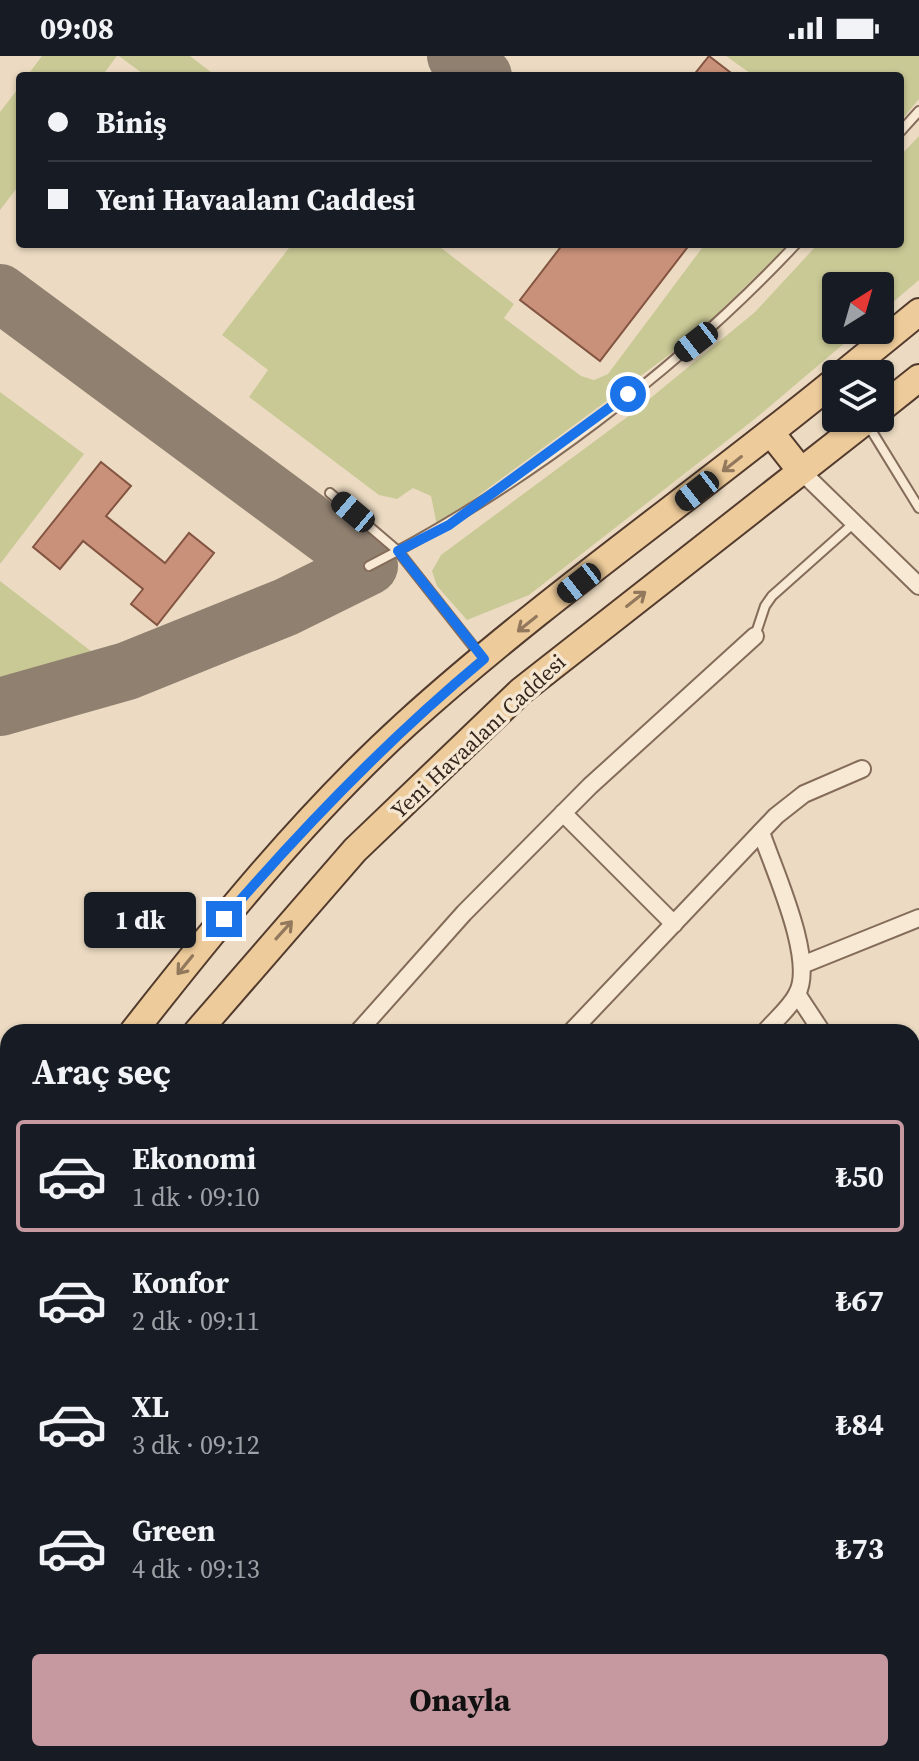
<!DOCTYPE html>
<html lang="tr">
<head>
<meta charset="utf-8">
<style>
	:root { --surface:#171b24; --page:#20242c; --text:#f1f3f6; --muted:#9ea1a6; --line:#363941; --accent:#c699a0 }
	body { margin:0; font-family:"Source Serif 4",serif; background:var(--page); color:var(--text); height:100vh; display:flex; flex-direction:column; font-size:30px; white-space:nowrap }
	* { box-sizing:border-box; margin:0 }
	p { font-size:26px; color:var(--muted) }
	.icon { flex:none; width:44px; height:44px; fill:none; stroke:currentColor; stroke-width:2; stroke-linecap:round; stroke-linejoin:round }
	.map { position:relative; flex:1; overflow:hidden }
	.details { position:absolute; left:0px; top:968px; width:920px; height:738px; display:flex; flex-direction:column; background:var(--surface); border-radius:24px 24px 0 0; box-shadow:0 2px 6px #0004 }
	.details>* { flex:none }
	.guide { position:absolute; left:16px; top:16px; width:888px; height:176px; border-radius:8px; box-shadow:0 2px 6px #0004; display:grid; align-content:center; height:176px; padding:0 32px; background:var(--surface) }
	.needle { width:52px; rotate:37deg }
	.tools { position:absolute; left:822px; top:216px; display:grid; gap:16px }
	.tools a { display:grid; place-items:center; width:72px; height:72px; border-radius:8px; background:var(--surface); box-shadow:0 2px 6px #0004; font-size:40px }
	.end { position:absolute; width:36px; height:36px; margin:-18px; border:10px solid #1a73e8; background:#fff; box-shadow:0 0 0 4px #fff }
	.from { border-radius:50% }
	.bubble { position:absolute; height:56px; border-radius:8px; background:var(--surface); box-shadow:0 2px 6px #0004; font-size:26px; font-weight:700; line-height:56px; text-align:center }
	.car { position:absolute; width:24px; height:48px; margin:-24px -12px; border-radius:10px; box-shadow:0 0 6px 2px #0007; background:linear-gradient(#222 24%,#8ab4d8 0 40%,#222 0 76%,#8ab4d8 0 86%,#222 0) }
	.guide b { display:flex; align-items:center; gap:28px; height:76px; font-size:30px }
	.guide b+b { border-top:2px solid var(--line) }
	.guide i { width:20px; height:20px; background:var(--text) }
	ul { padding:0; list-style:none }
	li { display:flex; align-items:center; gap:24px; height:112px; margin:0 16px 12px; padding:0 16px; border:4px solid transparent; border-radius:8px }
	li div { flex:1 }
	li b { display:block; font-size:30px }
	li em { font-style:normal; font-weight:700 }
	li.active { border-color:var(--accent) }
	li>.icon { width:72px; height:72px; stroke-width:1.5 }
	h2 { padding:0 32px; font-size:36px; line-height:96px }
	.cta { display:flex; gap:16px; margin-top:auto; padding:16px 32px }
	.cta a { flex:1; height:92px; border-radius:8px; background:var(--accent); color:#111; font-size:32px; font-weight:700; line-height:92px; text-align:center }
	.status { display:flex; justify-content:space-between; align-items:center; height:56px; padding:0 40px; background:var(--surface); direction:ltr }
	.status svg { height:22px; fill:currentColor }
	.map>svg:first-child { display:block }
	.green { fill:#c9c996 }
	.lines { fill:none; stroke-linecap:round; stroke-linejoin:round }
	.taxiway { stroke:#908070; stroke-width:58 }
	.building { fill:#c99179; stroke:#835441; stroke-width:2 }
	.service-casing { stroke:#856c5a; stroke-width:12 }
	.minor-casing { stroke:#856c5a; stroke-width:20 }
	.primary-casing { stroke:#523b2e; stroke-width:30 }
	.trunk-casing { stroke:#523b2e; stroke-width:32 }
	.service { stroke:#f7e9d4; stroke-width:8 }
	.minor { stroke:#f7e9d4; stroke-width:16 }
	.primary { stroke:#eecb9a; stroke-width:26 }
	.trunk { stroke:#e3ae78; stroke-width:28 }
	.oneway { stroke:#92785c }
	.route { stroke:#1a73e8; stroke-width:10 }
	.labels { text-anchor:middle; stroke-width:7; stroke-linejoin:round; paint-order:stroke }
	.street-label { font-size:22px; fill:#35261d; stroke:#f4e6d1 }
</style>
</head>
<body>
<div class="status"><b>09:08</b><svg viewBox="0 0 49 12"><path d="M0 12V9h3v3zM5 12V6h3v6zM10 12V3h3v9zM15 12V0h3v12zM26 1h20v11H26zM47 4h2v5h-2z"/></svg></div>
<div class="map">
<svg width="919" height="1705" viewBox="0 0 919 1705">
	<rect width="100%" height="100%" fill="#ecdbc2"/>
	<g class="green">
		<path d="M42,0h75l-15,20h-75z"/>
		<path d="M119,0h71l26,20h-70z"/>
		<path d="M726,0h193v43l-19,23v-46h-146z"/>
		<path d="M20,30v98l-20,26v-98z"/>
		<path d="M919,80v144l-39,33v-27h-44v44h24l-104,88 -227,177 -62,25 -30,-34 -5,-15 9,-16 189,-140 125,-103 63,-68h82v-88z"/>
		<path d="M292,188h144l78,60 -10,14 77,58 13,4 14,-6 97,-130h84l-97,94 -255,188 -6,-30 -18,-8 -16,11 -18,-4 -130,-98 19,-27 -46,-35z"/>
		<path d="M0,336l84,62 -84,110z"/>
		<path d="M0,525l109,84 -109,28z"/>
		<path d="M8,1279v308l-8,-8v-292z"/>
	</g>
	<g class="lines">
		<g class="taxiway">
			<path d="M456,0l27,20"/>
			<path d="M0,237l369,273 -83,41 -159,64 -127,36"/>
		</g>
	</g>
	<g class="building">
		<path d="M709,0l26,20h-42z"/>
		<path d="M563,188h127l-90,117 -80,-61z"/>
		<path d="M101,406l30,24 -25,30 59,47 24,-30 25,20 -57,72 -26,-21 12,-15 -60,-48 -23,28 -27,-22z"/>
	</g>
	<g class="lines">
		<g class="service-casing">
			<g id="service">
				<path d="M900,76l19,-21"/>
				<path d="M868,369l51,83"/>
				<path d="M330,437l68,58 83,105"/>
				<path d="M369,510c151,-77 311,-198 427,-322"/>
				<path d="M755,580l10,-30 7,-10 82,-73"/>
				<path d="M912,1577l7,-2"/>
			</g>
		</g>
		<g class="minor-casing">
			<g id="minor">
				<path d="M801,415l118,115"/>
				<path d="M563,757l111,111"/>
				<path d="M761,776c12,36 55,128 36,162 -7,14 -22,26 -32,38"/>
				<path d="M802,909l117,-47"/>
				<path d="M797,938l25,38"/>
				<path d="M358,976l106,-119 126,-127 165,-150"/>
				<path d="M571,976l205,-216 28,-22 58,-25"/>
				<path d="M912,1032l7,-10"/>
				<path d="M912,1101l7,7"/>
				<path d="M912,1284l7,7"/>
				<path d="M912,1479l7,-2"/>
			</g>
		</g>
		<g class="primary-casing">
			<g id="primary">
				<path d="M843,318l76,-62"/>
				<path d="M880,353l39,-31"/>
				<path d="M771,377l30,38"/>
				<path d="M133,976c84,-107 172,-216 273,-308 136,-123 288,-228 430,-344"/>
				<path d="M197,976l158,-182 166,-159 348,-273"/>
				<path d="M0,1146l8,-11"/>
				<path d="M0,1217l8,-9"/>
			</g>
		</g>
		<g class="trunk-casing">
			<g id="trunk">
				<path d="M0,1633l8,5"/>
				<path d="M912,1647l7,-2"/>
				<path d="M0,1658l8,1"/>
				<path d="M0,1686l8,1"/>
				<path d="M912,1687l7,-1"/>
				<path d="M760,1705l99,-7"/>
			</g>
		</g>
		<use href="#service" class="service"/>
		<use href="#minor" class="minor"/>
		<use href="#primary" class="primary"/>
		<use href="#trunk" class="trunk"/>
	</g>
	<defs><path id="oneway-shaft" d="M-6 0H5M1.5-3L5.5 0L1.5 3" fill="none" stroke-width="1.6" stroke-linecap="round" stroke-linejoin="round" transform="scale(2)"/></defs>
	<g class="oneway">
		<use href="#oneway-shaft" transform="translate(732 408) rotate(142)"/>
		<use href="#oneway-shaft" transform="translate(636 543) rotate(-38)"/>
		<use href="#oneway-shaft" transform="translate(527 568) rotate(141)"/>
		<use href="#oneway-shaft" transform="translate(284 874) rotate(-48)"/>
		<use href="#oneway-shaft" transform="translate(185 909) rotate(129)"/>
	</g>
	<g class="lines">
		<path class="route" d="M224,863c81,-94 165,-181 260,-260l-86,-108 51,-26 179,-131"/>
	</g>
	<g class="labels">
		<g class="street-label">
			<text transform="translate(478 680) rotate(-43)" y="8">Yeni Havaalanı Caddesi</text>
		</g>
	</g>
</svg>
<div class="tools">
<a><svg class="needle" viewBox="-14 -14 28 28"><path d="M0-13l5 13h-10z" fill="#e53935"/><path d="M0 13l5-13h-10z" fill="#9ea1a6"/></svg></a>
<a><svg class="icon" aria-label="layers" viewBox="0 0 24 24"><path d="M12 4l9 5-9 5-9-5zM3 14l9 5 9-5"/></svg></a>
</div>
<i class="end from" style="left:628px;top:338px"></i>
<i class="end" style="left:224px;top:863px"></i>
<div class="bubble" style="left:84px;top:836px;width:112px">1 dk</div>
<i class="car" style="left:696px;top:286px;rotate:232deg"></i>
<i class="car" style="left:697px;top:435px;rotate:232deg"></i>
<i class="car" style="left:353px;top:456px;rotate:310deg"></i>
<i class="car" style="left:579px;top:527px;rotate:232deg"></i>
<div class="guide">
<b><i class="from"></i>Biniş</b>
<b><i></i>Yeni Havaalanı Caddesi</b>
</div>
<section class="details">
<h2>Araç seç</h2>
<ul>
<li class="active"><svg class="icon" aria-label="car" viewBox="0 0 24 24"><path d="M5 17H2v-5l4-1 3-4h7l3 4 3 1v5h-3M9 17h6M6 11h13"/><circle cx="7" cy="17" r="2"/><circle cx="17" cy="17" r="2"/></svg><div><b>Ekonomi</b><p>1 dk · 09:10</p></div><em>₺50</em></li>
<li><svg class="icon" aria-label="car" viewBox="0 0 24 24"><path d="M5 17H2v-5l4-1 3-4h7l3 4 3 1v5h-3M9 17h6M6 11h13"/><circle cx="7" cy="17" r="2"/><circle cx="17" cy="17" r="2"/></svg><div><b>Konfor</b><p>2 dk · 09:11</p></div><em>₺67</em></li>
<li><svg class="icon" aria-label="car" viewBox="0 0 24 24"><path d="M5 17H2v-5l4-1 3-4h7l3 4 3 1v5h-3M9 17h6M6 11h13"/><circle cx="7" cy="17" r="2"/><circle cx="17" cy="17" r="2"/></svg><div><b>XL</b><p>3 dk · 09:12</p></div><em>₺84</em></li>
<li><svg class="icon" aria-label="car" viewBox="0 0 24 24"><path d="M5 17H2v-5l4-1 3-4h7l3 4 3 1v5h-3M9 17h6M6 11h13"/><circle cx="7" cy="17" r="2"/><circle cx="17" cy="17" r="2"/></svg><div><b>Green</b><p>4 dk · 09:13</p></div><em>₺73</em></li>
</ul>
<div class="cta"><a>Onayla</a></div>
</section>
</div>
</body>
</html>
